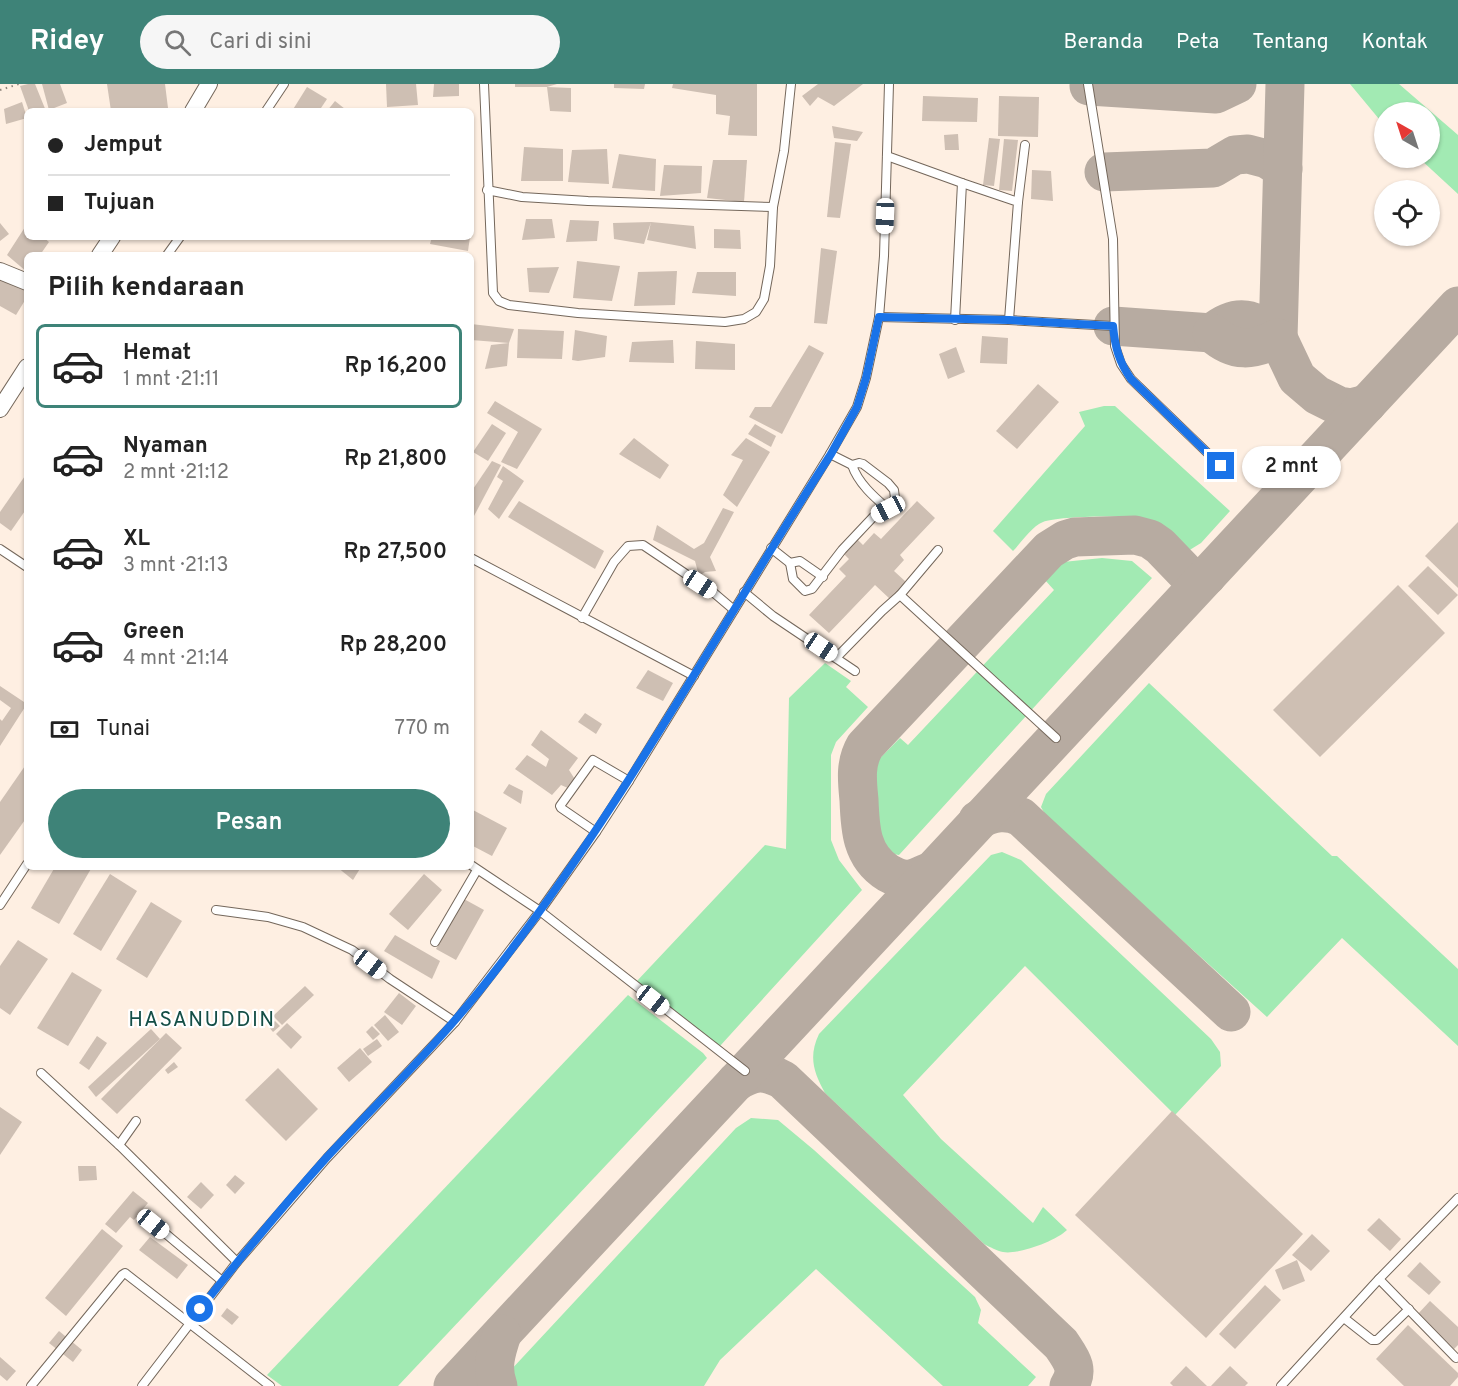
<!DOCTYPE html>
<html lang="id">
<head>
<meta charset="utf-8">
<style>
	:root { --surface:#fff; --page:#f6f6f6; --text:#222; --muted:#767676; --line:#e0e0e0; --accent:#3e8378 }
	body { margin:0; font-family:Overpass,sans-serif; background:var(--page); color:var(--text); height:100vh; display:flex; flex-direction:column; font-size:22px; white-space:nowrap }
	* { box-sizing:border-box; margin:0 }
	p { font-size:20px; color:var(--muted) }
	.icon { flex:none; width:33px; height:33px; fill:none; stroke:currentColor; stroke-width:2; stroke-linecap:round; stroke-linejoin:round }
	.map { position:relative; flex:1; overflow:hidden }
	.side { position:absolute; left:24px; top:168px; width:450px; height:618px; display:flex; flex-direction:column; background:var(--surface); border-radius:9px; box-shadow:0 2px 4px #0004 }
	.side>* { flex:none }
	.guide { position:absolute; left:24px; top:24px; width:450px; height:132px; border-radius:9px; box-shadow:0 2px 4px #0004; display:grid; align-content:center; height:132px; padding:0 24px; background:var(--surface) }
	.needle { width:39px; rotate:321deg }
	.buttons { position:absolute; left:1374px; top:18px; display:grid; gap:12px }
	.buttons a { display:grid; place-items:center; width:66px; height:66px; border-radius:50%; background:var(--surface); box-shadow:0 2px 4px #0004; font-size:30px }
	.end { position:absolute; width:27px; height:27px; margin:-14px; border:8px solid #1a73e8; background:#fff; box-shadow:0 0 0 3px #fff }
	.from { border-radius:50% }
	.bubble { position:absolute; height:42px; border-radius:21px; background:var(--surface); box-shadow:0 2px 4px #0004; font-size:20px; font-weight:600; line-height:42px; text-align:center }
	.car { position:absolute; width:18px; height:36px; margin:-18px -9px; border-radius:8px; box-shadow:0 0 4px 2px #0007; background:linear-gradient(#fff 24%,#345 0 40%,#fff 0 76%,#345 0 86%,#fff 0) }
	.guide b { display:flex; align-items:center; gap:21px; height:57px; font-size:22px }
	.guide b+b { border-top:2px solid var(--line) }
	.guide i { width:15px; height:15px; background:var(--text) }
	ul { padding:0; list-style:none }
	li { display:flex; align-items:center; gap:18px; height:84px; margin:0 12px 9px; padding:0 12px; border:3px solid transparent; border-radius:9px }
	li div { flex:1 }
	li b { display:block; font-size:22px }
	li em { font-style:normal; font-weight:600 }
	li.selected { border-color:var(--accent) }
	li>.icon { width:54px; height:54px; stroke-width:1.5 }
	h2 { padding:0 24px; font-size:27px; line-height:72px }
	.pay { display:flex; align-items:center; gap:15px; height:66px; padding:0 24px; font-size:22px }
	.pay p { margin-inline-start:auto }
	.primary-button { display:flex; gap:12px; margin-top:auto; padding:12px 24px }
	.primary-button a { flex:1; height:69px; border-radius:36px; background:var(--accent); color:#fff; font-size:24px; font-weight:600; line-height:69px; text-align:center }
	header { display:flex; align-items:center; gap:36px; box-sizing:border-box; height:84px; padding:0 30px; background:var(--accent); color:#fff }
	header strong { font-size:28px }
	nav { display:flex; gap:33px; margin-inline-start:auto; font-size:21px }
	.search { width:420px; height:54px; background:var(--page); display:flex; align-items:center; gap:15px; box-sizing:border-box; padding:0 21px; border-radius:33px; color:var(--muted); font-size:22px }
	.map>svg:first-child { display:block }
	.green { fill:#a2eab3 }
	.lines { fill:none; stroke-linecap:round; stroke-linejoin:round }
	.taxiway { stroke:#b7aba1; stroke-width:39 }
	.building { fill:#cebfb3 }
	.lane-casing { stroke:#74675b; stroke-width:10 }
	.street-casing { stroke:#74675b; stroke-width:18 }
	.path { stroke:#8f857c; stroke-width:2; stroke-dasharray:1.5 4.5; stroke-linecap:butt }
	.lane { stroke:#fff; stroke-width:8 }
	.street { stroke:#fff; stroke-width:16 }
	.route { stroke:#1a73e8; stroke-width:8 }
	.labels { text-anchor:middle; stroke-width:4.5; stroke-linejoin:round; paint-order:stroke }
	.quarter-label { font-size:21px; letter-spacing:1.5px; fill:#144e46; stroke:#fff }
</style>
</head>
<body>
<header>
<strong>Ridey</strong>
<div class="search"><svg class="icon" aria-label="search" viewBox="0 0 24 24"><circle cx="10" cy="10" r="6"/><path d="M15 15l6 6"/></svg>Cari di sini</div>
<nav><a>Beranda</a><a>Peta</a><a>Tentang</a><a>Kontak</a></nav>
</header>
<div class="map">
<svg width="1458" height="1302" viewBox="0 0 1458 1302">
	<rect width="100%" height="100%" fill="#feefe2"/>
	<g class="green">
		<path d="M1350,0h49l59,51v59l-39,-36h11v-46h-46v13z"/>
		<path d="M1104,322h11l115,105 -29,32 -13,8c-15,-7 -25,-23 -40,-30 -15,-7 -89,-5 -105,1 -11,4 -22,21 -30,29l-20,-20 92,-105 -6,-14z"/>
		<path d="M1102,474l30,3 20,17 -253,277 -11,-2c-16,-25 -17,-55 -20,-83l32,-32 8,7 146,-155 -9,-10 18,-18z"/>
		<path d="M825,579l26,18 -5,6 22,20 -32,35 -5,13v85l8,20 23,30 -142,156 -84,-64 129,-137 21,4 3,-151z"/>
		<path d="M1149,599l183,173h5l121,113v77l-116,-108 -75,79 -220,-199 -6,-11 5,-13z"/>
		<path d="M1002,768l19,8 190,179 9,13 1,14 -46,49 -150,-149 -122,129 38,44 92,84 10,-16 24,23c-11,11 -49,25 -64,22 -6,-1 -13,-5 -19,-8l-159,-151c-11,-20 -17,-36 -6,-59l172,-179z"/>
		<path d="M628,911l75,58 4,5 -309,328h-116l-15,-11z"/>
		<path d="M751,1034l27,2 36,30 161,147 6,13 -3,13 58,54 -8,9h-85l-127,-117 -96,91 -16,26h-191l-4,-14 227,-244z"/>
	</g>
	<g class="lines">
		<g class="taxiway">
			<path d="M1089,2l127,8 21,-10"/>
			<path d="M1104,88l109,-4 22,-13 13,-1 19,5 16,10"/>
			<path d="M1113,242l99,7c25,-21 43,-15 66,5l7,-254"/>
			<path d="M1212,249c22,20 41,18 66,5l19,40 20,17 22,11 12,2 16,-4"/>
			<path d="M978,736c15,-8 28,-10 43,-3l210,195"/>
			<path d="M932,787c-7,2 -15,7 -22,8 -8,1 -15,-2 -22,-6 -27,-17 -28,-45 -29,-73 -2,-20 -4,-37 6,-54l184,-196 16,-10 10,-3 60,-2 15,4 10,7 26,27 8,4 13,-1"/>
			<path d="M736,998c18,-11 28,-12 47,-2l278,264c10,15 19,25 8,42"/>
			<path d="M453,1302l1005,-1080"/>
			<path d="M498,1302c-7,-18 -2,-34 4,-52"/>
		</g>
	</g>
	<g class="building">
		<path d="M28,0h7l11,27h-17l-9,-25z"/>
		<path d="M42,0h18l7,19 -18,7z"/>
		<path d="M107,0h58l3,24 -57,3z"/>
		<path d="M386,0h30l2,21 -31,2z"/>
		<path d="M434,0h25v12l-26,1z"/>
		<path d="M515,0h42l-10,3 24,1v24l-21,-1 -3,-24h-32z"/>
		<path d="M614,0h31l-1,5 -30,-1z"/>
		<path d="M673,0h84v52l-29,-1 2,-19 -14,-2v-19l-44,-7z"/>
		<path d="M818,0h45l-29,22 -16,-9 -8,9 -8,-10z"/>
		<path d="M307,3l20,12 -8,12h-27z"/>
		<path d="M923,12l55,2 -1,24 -55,-1z"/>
		<path d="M999,12l40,1 -1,40 -40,-1z"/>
		<path d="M335,17l10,8 -2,2h-16z"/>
		<path d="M22,18l5,16 -21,6 -2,-15z"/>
		<path d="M832,42l31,6 -6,9 -23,-3z"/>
		<path d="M958,50l1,16h-14l-1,-15z"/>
		<path d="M989,54l11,1 -6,47 -11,-1z"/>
		<path d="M1004,55l14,1 -6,51 -13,-1z"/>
		<path d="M835,58l16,2 -11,74 -13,-1z"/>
		<path d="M524,63l39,2v32h-42z"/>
		<path d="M607,65l2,35 -41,-2 4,-32z"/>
		<path d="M619,70l37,5 -1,32 -43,-3z"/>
		<path d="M713,76h34l-3,42 -37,-4z"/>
		<path d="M664,81l38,1 -1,27 -41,3z"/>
		<path d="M1032,86l19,1 2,30 -22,-2z"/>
		<path d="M526,135h26l3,19 -33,2z"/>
		<path d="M570,136l29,1 -2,20 -31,1z"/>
		<path d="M651,138l-7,22 -30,-5 -1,-16 38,-1 43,4 2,23 -49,-9z"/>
		<path d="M0,139l9,11 -9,7z"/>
		<path d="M27,140v13h16l6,5 -9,13h-13v17l-20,-17z"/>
		<path d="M714,145l26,1 1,19 -27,-1z"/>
		<path d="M432,153h38l-2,14 -38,-7z"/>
		<path d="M821,164l16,3 -10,73 -13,-1z"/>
		<path d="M577,177l43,5 -8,35 -39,-3z"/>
		<path d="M559,183l-10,26 -20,-1 -2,-24z"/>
		<path d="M677,187l-2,34 -41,1 4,-34z"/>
		<path d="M697,188h39v24l-44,-3z"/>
		<path d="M0,191l27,17v5l-11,18 -16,-9z"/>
		<path d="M471,240l43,5 -5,14 -38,-3z"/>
		<path d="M518,245l46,2 -2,28 -45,-1z"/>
		<path d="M575,246l32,6 -2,21 -27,4 -6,-1z"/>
		<path d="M982,252l26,2 -1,26 -27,-1z"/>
		<path d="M673,256l1,23 -45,-1 3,-20z"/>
		<path d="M696,257l39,3v26l-40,-1z"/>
		<path d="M509,259l-2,23 -22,3 6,-24z"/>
		<path d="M809,261l15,8 -42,81 -33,-17 6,-10h16z"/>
		<path d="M956,263l9,25 -17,7 -9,-25z"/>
		<path d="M1038,300l21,18 -42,47 -21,-18z"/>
		<path d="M495,317l47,28 -25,40 -16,-7 17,-30 -31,-19z"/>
		<path d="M492,340l14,9 -18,28 -15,-9z"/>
		<path d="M755,340l21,12 -5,11 -23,-13z"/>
		<path d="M634,354l35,27 -9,14 -41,-25z"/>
		<path d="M746,354l24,14 -33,55 -14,-12 20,-35 -12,-5z"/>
		<path d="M492,377l9,4 -27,51 -3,-1v-23z"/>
		<path d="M503,382l21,15 -25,38 -11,-10 15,-28 -6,-4z"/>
		<path d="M27,389v35l-16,23 -11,-8v-11z"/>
		<path d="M519,417l85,50 -9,18 -87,-52z"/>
		<path d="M917,417l18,17 -35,37 4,5 -10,11 12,11 -16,17 -15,-14 -46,48 -20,-18 37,-39 -7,-7 10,-10 -6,-6 13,-15 7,7 11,-12 7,6z"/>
		<path d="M723,424l11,4 -24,45 6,14 -11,1 -6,4 -4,-15 -42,-21 4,-15 37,24 10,-6z"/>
		<path d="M1458,438v66l-33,-32z"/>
		<path d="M1428,482l30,29 -20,20 -30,-29z"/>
		<path d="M1398,501l47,48 -125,124 -47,-47z"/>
		<path d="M648,586l25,13 -10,18 -27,-13z"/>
		<path d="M0,602l27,18 -27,42v-27l2,2 9,-13 -11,-8z"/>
		<path d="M585,629l17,11 -6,10 -18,-12z"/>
		<path d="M541,646l37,28 -9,12 7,11 -6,8 -9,-4 -9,10 -37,-26 12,-14 19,12 3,-8 -18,-14z"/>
		<path d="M27,679v54l-27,38v-53z"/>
		<path d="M509,700l14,7 -2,13 -18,-11z"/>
		<path d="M471,725l36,19 -15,28 -21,-11z"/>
		<path d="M55,783h37l-33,57 -28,-16z"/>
		<path d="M337,783h24l-8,13z"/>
		<path d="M110,790l27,17 -36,60 -28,-17z"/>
		<path d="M424,790l18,16 -34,40 -19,-16z"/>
		<path d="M464,815l20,11 -28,50 -20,-11z"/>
		<path d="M151,818l31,19 -35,57 -31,-19z"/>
		<path d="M395,851l45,26 -8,18 -48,-28z"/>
		<path d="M18,856l30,19 -38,56 -10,-7v-42z"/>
		<path d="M72,888l30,18 -34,56 -31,-18z"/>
		<path d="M305,902l9,9 -32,30 -9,-9z"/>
		<path d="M399,909l17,13 -14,19 -18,-13z"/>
		<path d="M385,931l14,17 -11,9 -14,-16z"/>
		<path d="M275,937l5,5 -7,6 -5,-6z"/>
		<path d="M287,939l15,14 -11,12 -15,-15z"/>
		<path d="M372,942l8,8 -7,6 -7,-8z"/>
		<path d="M151,945l9,10 -64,58 -8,-10z"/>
		<path d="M166,949l16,15 -65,66 -16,-15z"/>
		<path d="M97,952l10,7 -18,27 -10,-7z"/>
		<path d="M377,955l5,7 -14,10 -5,-7z"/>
		<path d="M360,964l12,14 -23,20 -12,-14z"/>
		<path d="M174,978l4,5 -10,7 -3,-4z"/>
		<path d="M278,984l40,41 -32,32 -41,-41z"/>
		<path d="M0,1023l22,15 -22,33z"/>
		<path d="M1172,1027l131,123 -97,104 -131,-123z"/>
		<path d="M78,1082h18l1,14 -18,1z"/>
		<path d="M235,1091l10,8 -10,11 -9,-9z"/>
		<path d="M201,1098l13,13 -13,14 -14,-12z"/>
		<path d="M133,1107l15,12 -14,17 -4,-3 -14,16 -11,-9z"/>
		<path d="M1379,1134l22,21 -11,12 -23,-21z"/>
		<path d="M102,1145l21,17 -57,70 -21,-18z"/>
		<path d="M1312,1150l18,17 -19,20 -19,-16z"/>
		<path d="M150,1153l38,28 -11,14 -38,-29z"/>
		<path d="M1297,1176l8,21 -22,9 -8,-20z"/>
		<path d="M1420,1178l21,20 -12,13 -22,-19z"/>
		<path d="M1265,1201l16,15 -46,49 -16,-15z"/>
		<path d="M1430,1217l28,26v18l-4,4 -37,-34z"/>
		<path d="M227,1224l12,9 -7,8 -11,-9z"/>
		<path d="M1408,1241l50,48v4l-8,9h-46l-28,-27z"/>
		<path d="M59,1247l23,19 -9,12 -24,-19z"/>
		<path d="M0,1273l16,14 -9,10 -7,-6z"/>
		<path d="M1186,1282l21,20h-34l-3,-3z"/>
		<path d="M1230,1282l18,17 -3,3h-34z"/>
	</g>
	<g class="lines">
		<g class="lane-casing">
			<g id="lane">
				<path d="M484,0l9,209 6,8 10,4 69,8 147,9 19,-3 12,-7 8,-13 6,-33 3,-59 11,-56 7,-67"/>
				<path d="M1088,0l25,155 2,107 6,18 10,15 90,87"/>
				<path d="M266,27l18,-27"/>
				<path d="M887,72l75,27 -7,137"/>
				<path d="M962,99l56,19 -9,118"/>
				<path d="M487,106l35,7 66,4 185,6"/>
				<path d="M1018,118l7,-57"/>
				<path d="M167,171l13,-18"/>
				<path d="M879,233l130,3 104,6"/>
				<path d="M852,381c6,18 22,32 36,44"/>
				<path d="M771,464l19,15 10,-2 23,16"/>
				<path d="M0,465l27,18"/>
				<path d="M471,474l223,118"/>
				<path d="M790,479l3,16 12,12 7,-2 30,-39 33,-35 13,-6 7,-11 -1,-8 -6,-7 -25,-19 -4,-1 -7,2 -22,-11"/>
				<path d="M744,508l29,24 82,55"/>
				<path d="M900,511l156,143"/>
				<path d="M582,534l32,-56 14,-16 15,-1 71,48 20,17"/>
				<path d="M836,574l46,-47 18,-16 38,-45"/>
				<path d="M596,748l-35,-24 -1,-2 33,-46 36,21"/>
				<path d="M471,781l69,46 205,160"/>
				<path d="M0,821l27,-41"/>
				<path d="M216,826l52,7 35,10 49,23 38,29 65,43"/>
				<path d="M435,858l42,-72"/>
				<path d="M41,989l78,72 118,117"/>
				<path d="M119,1061l17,-24"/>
				<path d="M153,1139l69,58"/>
				<path d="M1379,1195l77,79"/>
				<path d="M1344,1234l28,22h5l32,-31"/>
				<path d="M31,1302l91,-111 3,-2 145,113"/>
				<path d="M142,1302l95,-124 90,-104 128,-136 85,-111 56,-79 33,-51 201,-327 27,-47 9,-29 13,-61 5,-61 5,-172"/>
				<path d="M1281,1302l98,-107 79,-81"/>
			</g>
		</g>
		<g class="street-casing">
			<g id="street">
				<path d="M193,27l16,-27"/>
				<path d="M100,171l12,-18"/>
				<path d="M0,187l27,11"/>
				<path d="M0,325l27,-42"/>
			</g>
		</g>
		<path class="path" d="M0,6l19,-6"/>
		<use href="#lane" class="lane"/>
		<use href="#street" class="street"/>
	</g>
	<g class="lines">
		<path class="route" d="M200,1225c41,-52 83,-103 127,-152 56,-60 115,-117 165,-182 128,-164 227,-347 339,-521l26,-47 9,-29 13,-61 130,3 104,6c2,21 6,36 18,53l90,87"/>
	</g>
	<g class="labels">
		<g class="quarter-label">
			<text x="202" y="942">HASANUDDIN</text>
		</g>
	</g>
</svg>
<div class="buttons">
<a><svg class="needle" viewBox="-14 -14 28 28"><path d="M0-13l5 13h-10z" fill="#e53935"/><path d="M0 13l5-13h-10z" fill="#767676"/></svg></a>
<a><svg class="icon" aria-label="locate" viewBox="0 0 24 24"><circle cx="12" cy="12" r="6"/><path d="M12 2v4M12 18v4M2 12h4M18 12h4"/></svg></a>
</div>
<i class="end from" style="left:200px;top:1225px"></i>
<i class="end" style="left:1221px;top:382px"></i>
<div class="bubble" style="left:1242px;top:362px;width:99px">2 mnt</div>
<i class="car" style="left:885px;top:132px;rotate:182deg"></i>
<i class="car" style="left:888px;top:425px;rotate:242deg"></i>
<i class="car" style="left:700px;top:500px;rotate:123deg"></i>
<i class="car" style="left:821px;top:563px;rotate:124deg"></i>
<i class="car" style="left:370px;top:880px;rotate:127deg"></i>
<i class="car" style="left:653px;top:916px;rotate:128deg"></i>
<i class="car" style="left:153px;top:1140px;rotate:129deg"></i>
<div class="guide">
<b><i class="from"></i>Jemput</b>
<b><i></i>Tujuan</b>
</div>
<section class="side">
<h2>Pilih kendaraan</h2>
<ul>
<li class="selected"><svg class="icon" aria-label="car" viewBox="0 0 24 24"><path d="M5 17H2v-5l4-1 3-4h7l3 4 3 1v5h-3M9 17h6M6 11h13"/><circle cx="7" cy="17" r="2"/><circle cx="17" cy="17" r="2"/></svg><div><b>Hemat</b><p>1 mnt · 21:11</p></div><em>Rp 16,200</em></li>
<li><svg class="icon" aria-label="car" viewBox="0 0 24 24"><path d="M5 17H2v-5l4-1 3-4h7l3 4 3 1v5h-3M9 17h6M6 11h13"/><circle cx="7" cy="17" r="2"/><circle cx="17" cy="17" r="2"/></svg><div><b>Nyaman</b><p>2 mnt · 21:12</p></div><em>Rp 21,800</em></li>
<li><svg class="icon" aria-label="car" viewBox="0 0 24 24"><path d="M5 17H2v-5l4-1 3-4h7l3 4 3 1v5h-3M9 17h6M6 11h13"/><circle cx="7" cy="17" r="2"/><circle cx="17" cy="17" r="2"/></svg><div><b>XL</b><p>3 mnt · 21:13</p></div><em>Rp 27,500</em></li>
<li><svg class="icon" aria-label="car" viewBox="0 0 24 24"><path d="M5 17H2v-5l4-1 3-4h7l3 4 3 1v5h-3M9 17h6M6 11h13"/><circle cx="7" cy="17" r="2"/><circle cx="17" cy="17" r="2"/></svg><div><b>Green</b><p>4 mnt · 21:14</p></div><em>Rp 28,200</em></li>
</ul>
<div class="pay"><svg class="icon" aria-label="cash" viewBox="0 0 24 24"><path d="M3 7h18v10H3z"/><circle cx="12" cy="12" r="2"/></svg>Tunai<p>770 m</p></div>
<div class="primary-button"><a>Pesan</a></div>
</section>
</div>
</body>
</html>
